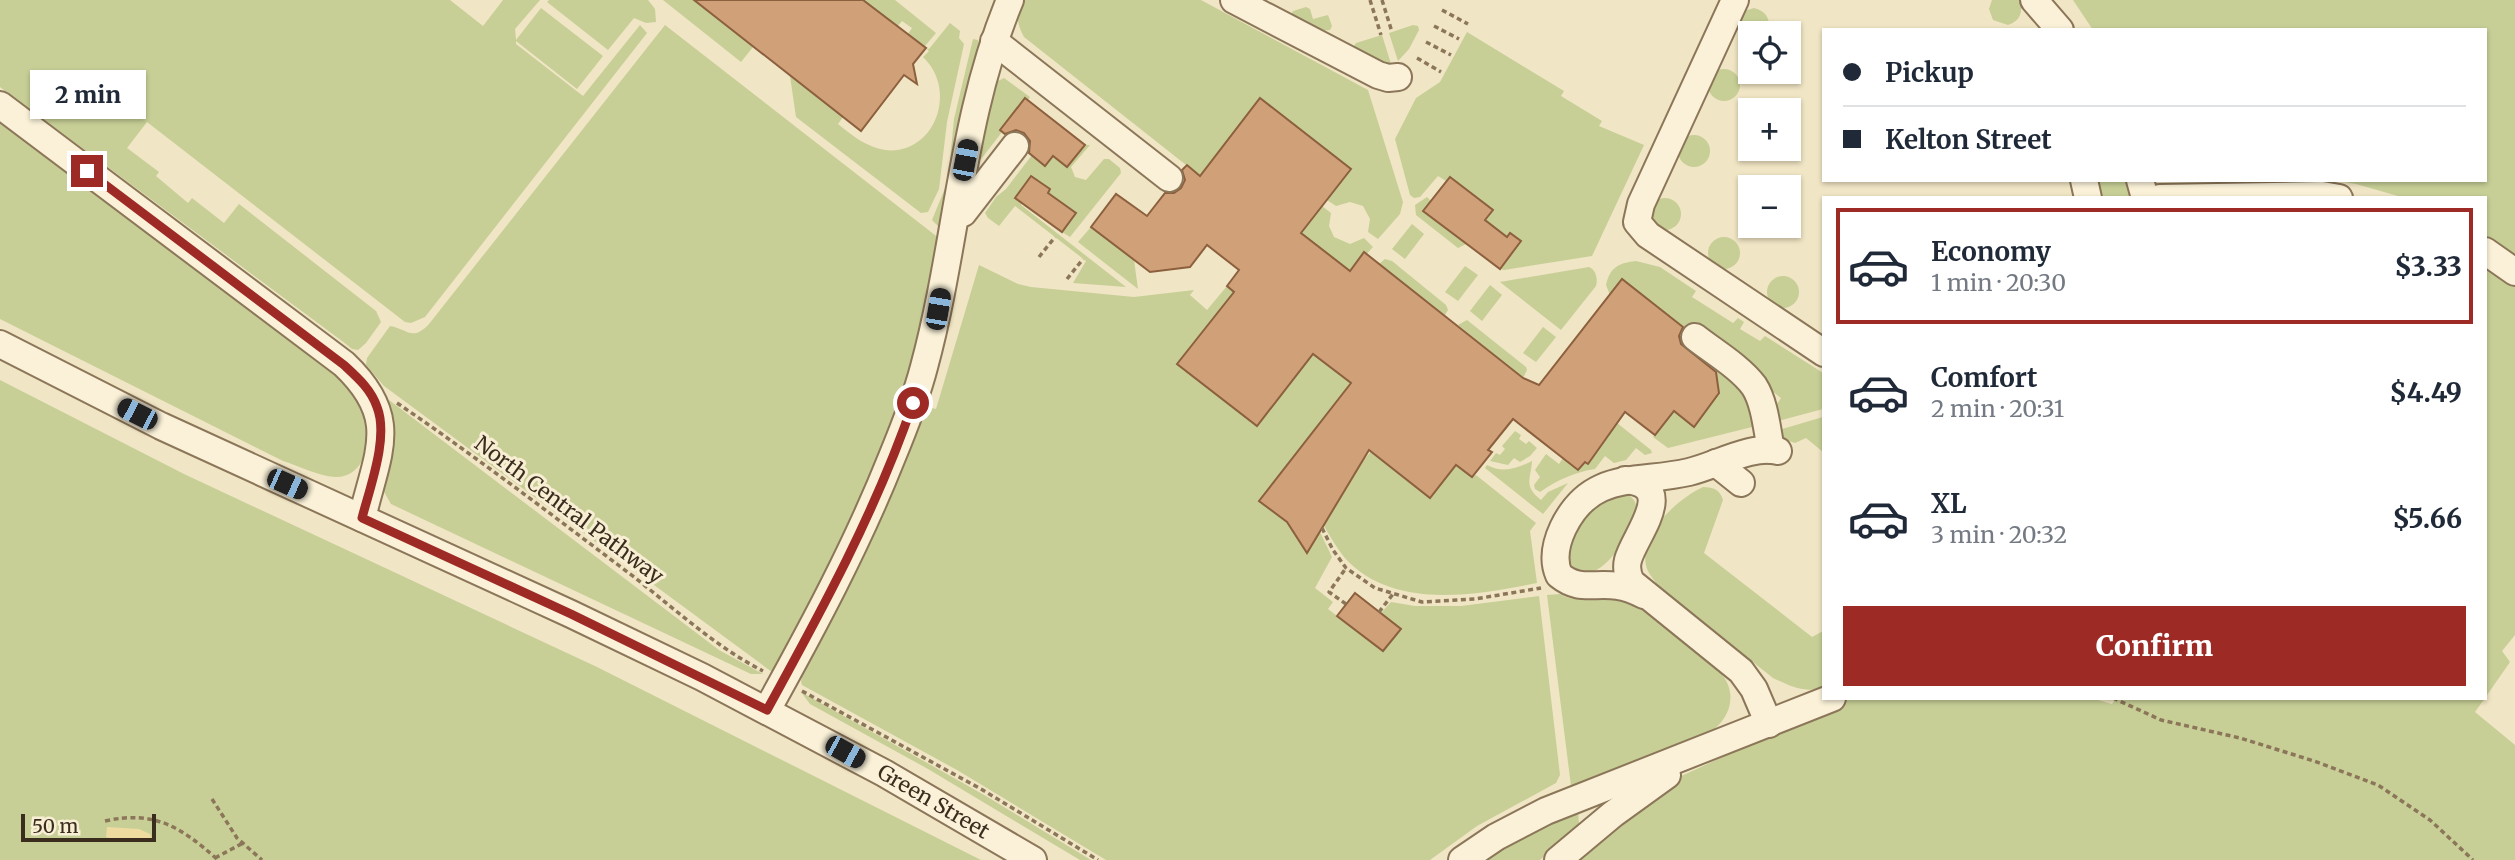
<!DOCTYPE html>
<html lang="en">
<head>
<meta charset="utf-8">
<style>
	:root { --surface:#fff; --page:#f2f2f3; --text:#1f2937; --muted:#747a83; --line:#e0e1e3; --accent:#9e2a26 }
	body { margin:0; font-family:Merriweather,serif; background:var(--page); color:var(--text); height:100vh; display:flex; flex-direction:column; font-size:26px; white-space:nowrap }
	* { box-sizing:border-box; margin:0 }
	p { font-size:23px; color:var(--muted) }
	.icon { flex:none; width:38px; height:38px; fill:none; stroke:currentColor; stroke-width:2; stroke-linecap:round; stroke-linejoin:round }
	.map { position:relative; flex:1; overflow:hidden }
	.drawer { position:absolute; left:1822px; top:196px; width:665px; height:504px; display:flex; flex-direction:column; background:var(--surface); border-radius:0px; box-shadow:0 2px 5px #0004 }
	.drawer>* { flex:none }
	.hud { position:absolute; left:1822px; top:28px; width:665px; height:154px; border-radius:0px; box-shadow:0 2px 5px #0004; display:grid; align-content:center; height:154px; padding:0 21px; background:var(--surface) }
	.controls { position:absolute; left:1738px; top:21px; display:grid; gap:14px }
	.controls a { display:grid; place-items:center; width:63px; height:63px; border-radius:0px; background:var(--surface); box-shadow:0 2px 5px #0004; font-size:35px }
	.scale { position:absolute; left:21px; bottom:18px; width:135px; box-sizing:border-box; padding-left:7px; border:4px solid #3b2d1e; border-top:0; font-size:19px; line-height:24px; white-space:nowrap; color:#3b2d1e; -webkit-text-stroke:5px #f7eed4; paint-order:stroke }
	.end { position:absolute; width:32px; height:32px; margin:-16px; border:9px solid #9e2a26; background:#fff; box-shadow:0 0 0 4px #fff }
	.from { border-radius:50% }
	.bubble { position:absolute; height:49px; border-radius:0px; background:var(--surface); box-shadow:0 2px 5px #0004; font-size:23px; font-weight:800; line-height:49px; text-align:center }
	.car { position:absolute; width:21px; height:42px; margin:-21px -10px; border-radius:9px; box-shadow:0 0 5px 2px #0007; background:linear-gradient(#222 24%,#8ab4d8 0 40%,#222 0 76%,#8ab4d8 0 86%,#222 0) }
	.hud b { display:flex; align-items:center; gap:24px; height:66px; font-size:26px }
	.hud b+b { border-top:2px solid var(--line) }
	.hud i { width:18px; height:18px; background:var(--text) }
	ul { padding:12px 0 0; list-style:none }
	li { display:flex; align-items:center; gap:21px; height:116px; margin:0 14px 10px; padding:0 7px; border:4px solid transparent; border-radius:0px }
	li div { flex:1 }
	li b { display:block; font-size:26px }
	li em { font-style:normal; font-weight:800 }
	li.selected { border-color:var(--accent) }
	li>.icon { width:63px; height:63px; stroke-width:1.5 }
	.cta { display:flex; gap:14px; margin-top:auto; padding:14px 21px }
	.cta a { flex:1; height:80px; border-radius:0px; background:var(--accent); color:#fff; font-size:28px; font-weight:800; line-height:80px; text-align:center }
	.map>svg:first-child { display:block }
	.green { fill:#c7cf97 }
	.sand { fill:#eddba0 }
	.building { fill:#d0a078; stroke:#8c603e; stroke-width:2 }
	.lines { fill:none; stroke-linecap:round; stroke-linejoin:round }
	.minor-casing { stroke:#8c7659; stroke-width:30 }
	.path { stroke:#8c7659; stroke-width:3.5; stroke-dasharray:5 3.5; stroke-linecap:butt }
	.minor { stroke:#faf1d8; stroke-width:26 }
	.route { stroke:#9e2a26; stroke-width:9 }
	.labels { text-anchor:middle; stroke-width:6; stroke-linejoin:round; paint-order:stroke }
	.street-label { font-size:21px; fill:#3b2d1e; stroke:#f7eed4 }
</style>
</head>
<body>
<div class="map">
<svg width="2515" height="860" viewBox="0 0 2515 860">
	<rect width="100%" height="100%" fill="#f0e5c4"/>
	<g class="green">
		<path d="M0,0h450l33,26 20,-26h37l-25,29 1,11 25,-32 62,48 -26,33 -61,-48v3l67,52 57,-71 7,8 -222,284 -14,6 -6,-1 -258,-200 -20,26 32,24 -3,4 32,27 4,-5 32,25 15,-19 137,107 5,11 -15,21 -8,7 -6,-1 -10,-8 -342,-254z"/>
		<path d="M549,0h99l7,9 1,13 -10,1 -12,-5 -26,32 -61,-48z"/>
		<path d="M663,0h31l59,47 -12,15z"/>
		<path d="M863,0h32l41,33 -11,13 -17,-12 4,-6 -10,-7 -4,5z"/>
		<path d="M1024,0h177l167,90 35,112 -3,12 -22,25 -10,-7 2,-13 -7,-13 -13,-4 -14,4 -9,-6 24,-31 -91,-71 -60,78 -176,-139c-6,-11 -8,-20 -5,-32z"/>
		<path d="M1992,0h27c5,12 1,21 -11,25l-15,-5 -4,-11z"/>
		<path d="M2073,0h442v256l-30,-19v-39h-80l-49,-14 -23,-4h152v-150h-392z"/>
		<path d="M1306,7l4,2 3,10 15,-4 4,11 -2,4 -9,1 -30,-16 2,-4z"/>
		<path d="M1754,8c13,3 18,13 13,25h-17v8l-9,-6 -4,-10 7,-14z"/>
		<path d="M950,23l10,8 -1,7 5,6 -17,78 -8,67 -11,23 -7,1 -125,-96 -6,-41 53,41 -5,7c15,12 28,23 47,26 49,6 74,-59 38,-93l6,-6 -3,-3 3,1z"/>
		<path d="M665,25l275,214c-9,41 -17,84 -29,125 -34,104 -81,201 -128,299l-11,9 -388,-286 -18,-21 1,-7 23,-32c18,3 22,16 39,-2z"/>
		<path d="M1413,25l5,1 1,4 -10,19 -11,12 -9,-28z"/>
		<path d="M1467,32l97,59 -3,5 41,25 -3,5 45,19 -52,111 -88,14 -4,-1 21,-28 -11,-8 -3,4 -22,-17 8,-11 -43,-32 -4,4 -8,-5 -18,21 -6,1 -4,-3 -15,-56 21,-41 24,-16z"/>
		<path d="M1382,35l9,29 -10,-1 -28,-15 3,-5z"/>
		<path d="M973,39l5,1 2,4 -38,186 -10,-10 16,-39 6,-62z"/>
		<circle cx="1724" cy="85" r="16"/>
		<path d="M1004,78l26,19 -2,3 -3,-2 -25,32 2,2 -27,35 21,-85z"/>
		<path d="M0,115l343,262c7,10 20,24 24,36 8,23 -2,66 -32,64 -17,-1 -36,-11 -52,-16l-283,-142z"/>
		<circle cx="1694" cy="151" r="16"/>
		<path d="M1085,145h5l-19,22 4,10 11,3 18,-21h5l11,9 1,5 -51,64 -8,-5 14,-20 -28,-19 2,-4 -19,-13 -15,22 6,5 -1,2 105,82 -53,-4 13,-22 -71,-55 -16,20 -11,-8 -3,-5 11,-16 10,-8 26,-34 13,11 8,-10 14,11z"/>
		<path d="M2094,180h33l5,18h-33z"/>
		<path d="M1427,197l4,4 -7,10 42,33 -8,4 -42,-33 -1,-10z"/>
		<circle cx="1665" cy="214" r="16"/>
		<path d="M1322,206l9,7 -2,13 5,11 16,7 14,-6 9,9 -25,27 -8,-11 -40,-28z"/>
		<path d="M1412,224l12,10 -19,25 -13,-10z"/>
		<path d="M1091,227l43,33 4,29 -60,-47z"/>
		<circle cx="1724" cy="253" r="16"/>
		<path d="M1385,259l7,2 54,44 2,5 -3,5 -66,-51z"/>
		<path d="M1636,261l24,6 36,24 -4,6 41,26 5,-5 6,4 -4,7 20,12 5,-5 58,37v36l-49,13 -3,-9 10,-15 -90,-71 -3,4 -66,-51 -12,15 -4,-10c4,-18 13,-22 30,-24z"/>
		<path d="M2485,262l30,20v353l-13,16 8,11 -25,36z"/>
		<path d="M979,265l39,19 13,3 103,10 60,-7 -4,5 17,15 20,-24 7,6 -56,72 78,62 57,-72 61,47 -114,99 27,22 20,30 13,-20 12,25 -17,31 18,14 -5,7 55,42 17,-22 -19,-16 10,-11 24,4h46l78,-10 21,179 -4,8 -79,43 -47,34h-324l-149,-90 -155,-85 -1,-4 3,-11 119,-264 13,3z"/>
		<path d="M1465,266l13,9 -20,26 -13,-9z"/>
		<path d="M1589,267c7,3 9,12 7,19l-35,44 -61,-48z"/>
		<circle cx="1783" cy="292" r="16"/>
		<path d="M1490,285l12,10 -20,26 -12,-10z"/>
		<path d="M1467,320l59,47 1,3 -4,8 -65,-53z"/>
		<path d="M1543,327l13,10 -20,25 -13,-9z"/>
		<path d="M1715,360l25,22 16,44 -88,22 -15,-11 21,-26 20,15 25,-33z"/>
		<path d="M0,380l184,94 413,193 384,193h-981z"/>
		<path d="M389,400l330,250 44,24h-12l-360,-170 -8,-14 10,-63z"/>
		<path d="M1823,417v35l-17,-14 -11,5 -12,-4 -8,-8z"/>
		<path d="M1617,423l34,27 1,3 -7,2 -9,-7 -10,12 -12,3 -9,-7 -10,13c-20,3 -38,11 -55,23l-5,-3 -1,-4 6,-8 -5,-7 11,-16 13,10 4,-6 15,12 7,-8 3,1z"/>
		<path d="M1515,431l6,4 -2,4 7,5 3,-3 8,7 -7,8 -10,6 -6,-4 -6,7 -18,-4 6,-8 4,2 5,-6 -3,-3z"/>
		<path d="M1382,438l-6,18 54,42 26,-33 16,12 4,-2 60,48 -6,8 7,52c-61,12 -145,28 -193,-26 -8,-10 -14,-21 -20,-31l39,-65z"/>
		<path d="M1532,461c-1,18 -9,25 9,39l7,-8 20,-9 -25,31 -58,-46 2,-3c16,9 31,3 45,-4z"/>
		<path d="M1703,487c11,0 17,3 20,13l-19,53 108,84 11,-6v56c-18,7 -33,-1 -50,-9l-113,-90c-4,-6 -10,-12 -13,-19 -11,-33 30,-70 56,-82z"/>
		<path d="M1624,493c19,8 12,21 5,37 -10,20 -23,40 -47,46l-13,-9c-4,-34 23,-65 55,-74z"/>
		<path d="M1560,594c12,8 23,3 37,3 18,1 32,6 48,15l74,59c20,21 12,48 -10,62l-138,53 -24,-191z"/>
		<path d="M801,692l185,104 105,64h-11l-152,-91 -118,-65z"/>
		<path d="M1851,698h240l21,6 4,-6h369l-10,14 40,33v115h-950l112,-82z"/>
		<path d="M1578,811l1,14 -39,35h-68l58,-36z"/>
	</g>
	<path class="sand" d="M107,827l32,2 11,5 2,6 -29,2 -17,-5z"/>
	<g class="building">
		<path d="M694,0h169l63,48 -13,16 4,20 -13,-9 -43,56z"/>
		<path d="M1025,98l60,47 -18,22 -14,-11 -8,10 -16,-13 1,-12 -6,-8 -8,-3 -11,4 -5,-4z"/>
		<path d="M1260,98l91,71 -50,64 49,38 14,-19 159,126 16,7 83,-106 61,48 -4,9 2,8 35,28 3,21 -25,34 -20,-16 -19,24 -30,-23 -37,52 -3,-2 -7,8 -65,-51 -25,31 4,2 -20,25 -16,-12 -26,33 -61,-48 -62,103 -20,-31 -28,-21 92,-118 -38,-29 -56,72 -80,-62 57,-72 -7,-6 12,-16 -32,-25 -17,22 -40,5 -59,-45 25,-33 31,22 18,-23h9l7,-5 4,-8 -3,-10 5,-5 13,11z"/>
		<path d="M1031,176l19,13 -2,4 28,20 -14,19 -47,-34z"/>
		<path d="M1450,177l43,33 -8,10 22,17 3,-4 11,8 -21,28 -77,-58z"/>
		<path d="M1355,593l46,36 -18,22 -46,-35z"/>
	</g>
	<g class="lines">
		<g class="minor-casing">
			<g id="minor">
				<path d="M1234,0l144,75 10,3 10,-1"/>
				<path d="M1735,0l-94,204 -4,18 11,13 176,118"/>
				<path d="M2034,0l26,30"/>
				<path d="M994,41l175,137"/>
				<path d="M0,105l344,259c57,54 34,87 18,154"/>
				<path d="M2084,180l4,18"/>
				<path d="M2140,180l5,18"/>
				<path d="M2160,198l162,-3 17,3"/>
				<path d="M963,213l52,-67"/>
				<path d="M2485,251l30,21"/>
				<path d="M1695,337c19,15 45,30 59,49 11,17 13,44 17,64"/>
				<path id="s1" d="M0,344l161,82 410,188 131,63 182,96 149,87"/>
				<path d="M1716,463l25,20"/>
				<path d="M1625,480c55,5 9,56 3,80 -2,8 -1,14 3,22l110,89 13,18 15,35"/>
				<path d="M1644,595c-8,-4 -16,-8 -26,-9 -24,-4 -38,6 -59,-11 -7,-16 -3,-32 4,-47 28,-58 74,-44 126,-56 26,-6 64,-28 89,-21"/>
				<path d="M767,710c46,-83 90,-165 125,-253 12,-29 24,-59 32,-90 33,-121 37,-250 86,-367"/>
				<path d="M1462,860l34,-23 50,-26 286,-113"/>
				<path d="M1558,860l55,-46 54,-39"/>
			</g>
		</g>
		<g class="path">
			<path d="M1370,0l11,35"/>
			<path d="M1382,0l10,32"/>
			<path d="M1442,10l26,14"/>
			<path d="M1434,26l25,13"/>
			<path d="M1426,42l25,13"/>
			<path d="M1417,58l24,14"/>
			<path d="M1039,257l16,-20"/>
			<path d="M1067,279l16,-20"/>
			<path d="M397,403c81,55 159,115 237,174 42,33 82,70 129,94"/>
			<path d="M1322,528l11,22 13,18 29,20 47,14 53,-3 66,-11"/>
			<path d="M1346,604l-17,-12 17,-24"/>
			<path d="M1379,612l14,-18"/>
			<path d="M802,691l179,98 117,71"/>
			<path d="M2113,698l48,22 79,18 74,23 64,24 52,35 43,40"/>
			<path d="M212,799l25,39 25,22"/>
			<path d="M105,821c50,-11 76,6 113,39"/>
			<path d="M215,858l28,-15"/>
		</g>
		<use href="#minor" class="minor"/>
	</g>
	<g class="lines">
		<path class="route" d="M87,171l257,194c13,12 27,24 33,42 12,30 -7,80 -15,111l209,96 196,96c55,-100 109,-199 146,-307"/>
	</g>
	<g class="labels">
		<g class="street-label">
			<text transform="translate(569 510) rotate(37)" y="7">North Central Pathway</text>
			<text dy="7" stroke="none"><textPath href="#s1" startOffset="1040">Green Street</textPath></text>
		</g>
	</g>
</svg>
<div class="controls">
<a><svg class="icon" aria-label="locate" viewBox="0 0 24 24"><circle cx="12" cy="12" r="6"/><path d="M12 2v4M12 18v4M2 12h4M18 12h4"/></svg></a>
<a>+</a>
<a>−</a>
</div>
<div class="scale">50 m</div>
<i class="end from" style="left:913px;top:403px"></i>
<i class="end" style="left:87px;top:171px"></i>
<div class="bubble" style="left:30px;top:70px;width:116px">2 min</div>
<i class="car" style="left:965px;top:160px;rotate:11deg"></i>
<i class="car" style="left:938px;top:309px;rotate:10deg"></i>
<i class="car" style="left:137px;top:414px;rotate:297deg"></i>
<i class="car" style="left:287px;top:484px;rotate:114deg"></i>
<i class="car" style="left:845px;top:752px;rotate:119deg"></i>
<div class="hud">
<b><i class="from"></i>Pickup</b>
<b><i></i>Kelton Street</b>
</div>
<section class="drawer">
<ul>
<li class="selected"><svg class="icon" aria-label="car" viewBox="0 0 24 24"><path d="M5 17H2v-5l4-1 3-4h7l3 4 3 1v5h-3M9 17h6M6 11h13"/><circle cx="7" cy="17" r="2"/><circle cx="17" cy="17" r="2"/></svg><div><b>Economy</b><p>1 min · 20:30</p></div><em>$3.33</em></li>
<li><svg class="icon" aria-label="car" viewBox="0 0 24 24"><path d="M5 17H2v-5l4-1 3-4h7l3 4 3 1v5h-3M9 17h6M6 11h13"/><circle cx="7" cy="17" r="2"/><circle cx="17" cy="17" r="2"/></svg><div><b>Comfort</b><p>2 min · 20:31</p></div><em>$4.49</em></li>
<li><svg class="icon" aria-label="car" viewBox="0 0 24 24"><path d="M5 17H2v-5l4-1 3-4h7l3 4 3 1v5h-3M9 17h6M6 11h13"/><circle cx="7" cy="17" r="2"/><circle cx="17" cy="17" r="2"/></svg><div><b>XL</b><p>3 min · 20:32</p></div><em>$5.66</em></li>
</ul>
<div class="cta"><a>Confirm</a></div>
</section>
</div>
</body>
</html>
